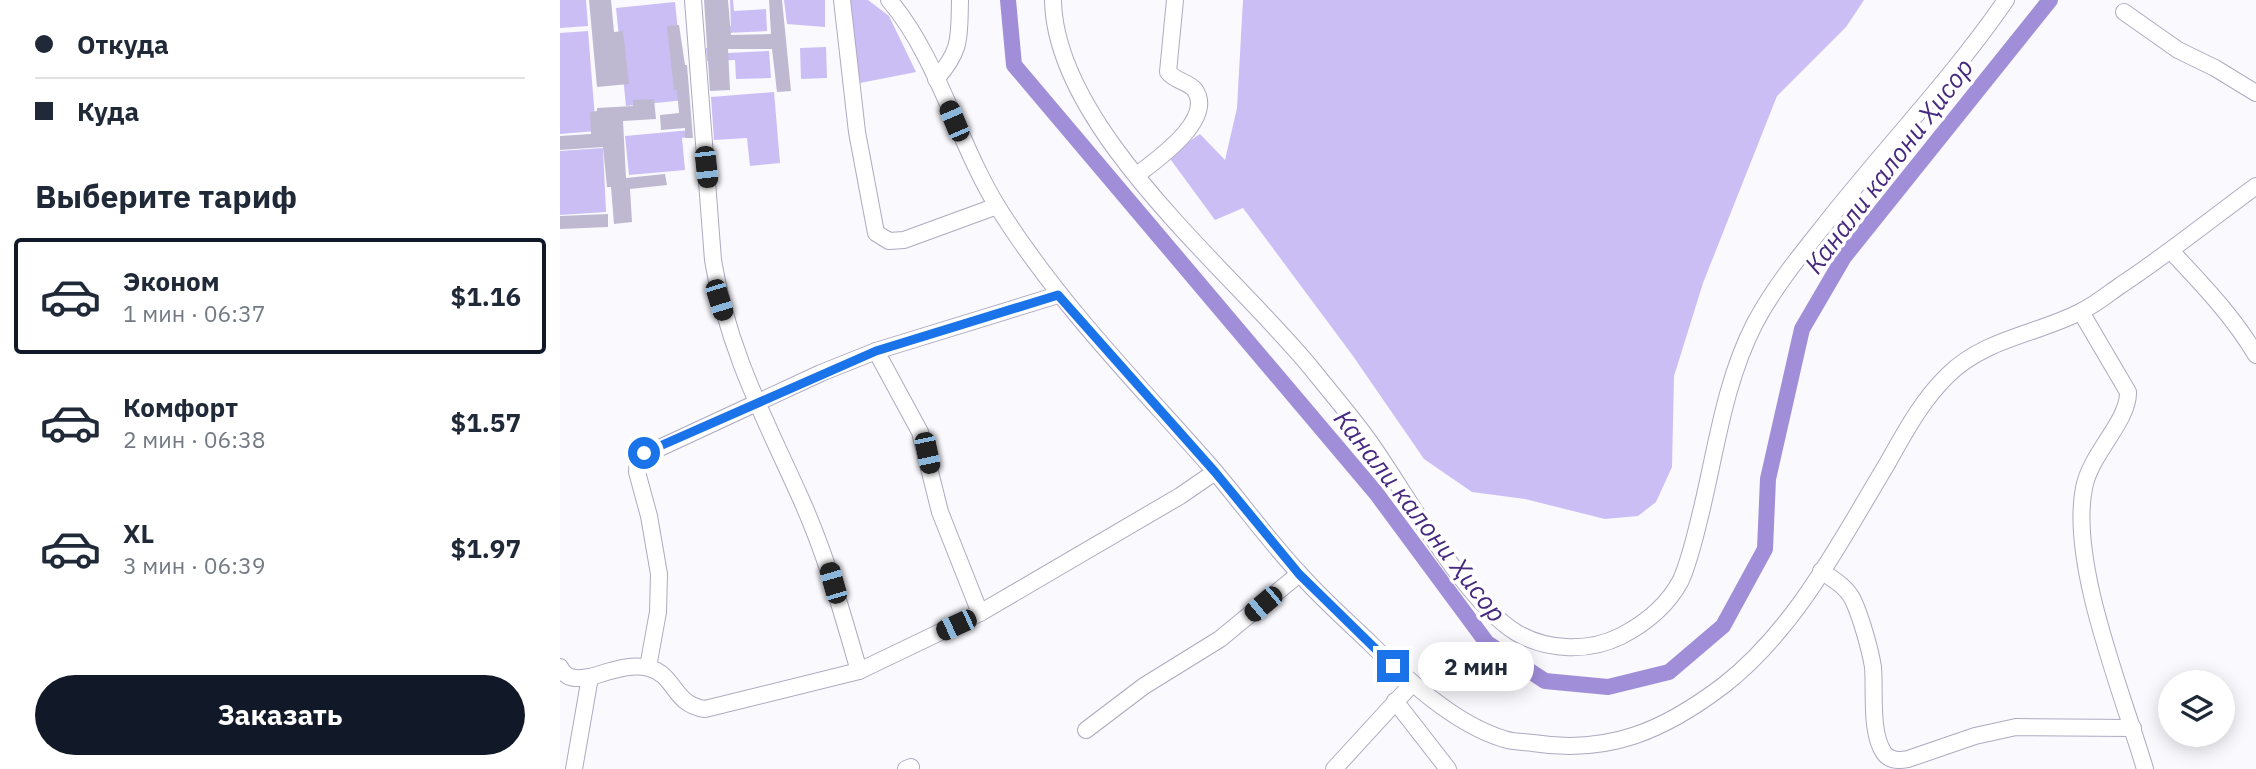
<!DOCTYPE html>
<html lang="ru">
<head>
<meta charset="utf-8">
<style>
	:root { --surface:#fff; --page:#f6f6f7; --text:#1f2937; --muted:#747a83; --line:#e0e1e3; --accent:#111827 }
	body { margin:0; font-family:"IBM Plex Sans",sans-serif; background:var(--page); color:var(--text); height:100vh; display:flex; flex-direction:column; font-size:26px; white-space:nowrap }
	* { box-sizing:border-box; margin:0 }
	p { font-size:23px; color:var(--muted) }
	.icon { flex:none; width:38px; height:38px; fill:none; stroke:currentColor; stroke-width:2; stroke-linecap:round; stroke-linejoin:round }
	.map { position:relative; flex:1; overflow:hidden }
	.details { display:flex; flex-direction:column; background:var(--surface); width:560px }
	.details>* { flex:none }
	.guide { display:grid; align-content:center; height:154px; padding:0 35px; background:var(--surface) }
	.buttons { position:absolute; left:1598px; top:670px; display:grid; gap:14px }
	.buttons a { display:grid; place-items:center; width:77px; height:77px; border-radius:50%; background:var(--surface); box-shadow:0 4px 18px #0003; font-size:35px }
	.end { position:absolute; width:32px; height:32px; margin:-16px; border:9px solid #1a73e8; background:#fff; box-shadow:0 0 0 4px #fff }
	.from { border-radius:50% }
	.bubble { position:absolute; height:49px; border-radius:24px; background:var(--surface); box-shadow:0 4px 18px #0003; font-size:23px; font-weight:700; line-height:49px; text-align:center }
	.car { position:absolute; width:21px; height:42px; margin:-21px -10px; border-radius:9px; box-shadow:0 0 5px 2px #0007; background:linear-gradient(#222 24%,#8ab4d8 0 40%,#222 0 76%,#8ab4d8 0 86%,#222 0) }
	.guide b { display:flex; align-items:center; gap:24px; height:66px; font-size:26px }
	.guide b+b { border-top:2px solid var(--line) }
	.guide i { width:18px; height:18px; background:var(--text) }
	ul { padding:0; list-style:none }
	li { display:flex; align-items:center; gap:21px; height:116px; margin:0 14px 10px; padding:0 21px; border:4px solid transparent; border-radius:7px }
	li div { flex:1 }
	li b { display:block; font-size:26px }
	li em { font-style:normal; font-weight:700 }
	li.active { border-color:var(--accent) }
	li>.icon { width:63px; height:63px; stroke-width:1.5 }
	h2 { padding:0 35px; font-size:32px; line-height:84px }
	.action { display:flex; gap:14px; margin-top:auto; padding:14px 35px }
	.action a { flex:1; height:80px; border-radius:42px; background:var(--accent); color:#fff; font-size:28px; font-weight:700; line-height:80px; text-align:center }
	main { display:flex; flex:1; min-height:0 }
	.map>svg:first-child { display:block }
	.green { fill:#cabef5 }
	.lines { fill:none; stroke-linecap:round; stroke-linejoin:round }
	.canal { stroke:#a08ed8; stroke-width:16 }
	.building { fill:#beb9d0 }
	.minor-casing { stroke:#aeaac1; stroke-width:18 }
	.minor { stroke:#fff; stroke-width:16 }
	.route { stroke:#1a73e8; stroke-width:9 }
	.labels { text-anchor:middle; stroke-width:7; stroke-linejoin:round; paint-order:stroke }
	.water-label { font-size:26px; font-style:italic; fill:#472980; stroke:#fff }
</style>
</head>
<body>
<main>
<section class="details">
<div class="guide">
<b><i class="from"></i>Откуда</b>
<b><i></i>Куда</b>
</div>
<h2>Выберите тариф</h2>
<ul>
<li class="active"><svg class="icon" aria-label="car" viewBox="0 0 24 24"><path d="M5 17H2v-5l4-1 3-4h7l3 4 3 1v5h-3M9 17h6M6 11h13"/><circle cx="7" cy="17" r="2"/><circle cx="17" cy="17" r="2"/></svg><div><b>Эконом</b><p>1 мин · 06:37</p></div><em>$1.16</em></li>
<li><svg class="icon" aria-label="car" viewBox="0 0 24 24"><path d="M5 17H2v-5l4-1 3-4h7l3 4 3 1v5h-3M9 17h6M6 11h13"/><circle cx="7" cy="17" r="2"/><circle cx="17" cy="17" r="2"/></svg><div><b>Комфорт</b><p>2 мин · 06:38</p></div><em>$1.57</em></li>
<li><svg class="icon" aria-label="car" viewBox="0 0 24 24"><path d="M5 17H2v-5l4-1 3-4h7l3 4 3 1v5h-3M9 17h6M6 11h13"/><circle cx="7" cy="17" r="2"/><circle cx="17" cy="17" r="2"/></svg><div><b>XL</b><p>3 мин · 06:39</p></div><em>$1.97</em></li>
</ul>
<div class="action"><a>Заказать</a></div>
</section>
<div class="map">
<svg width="1696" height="769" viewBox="0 0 1696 769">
	<rect width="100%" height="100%" fill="#faf9fe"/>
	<g class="green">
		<path d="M0,0h26l2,26 -28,2z"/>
		<path d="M170,0h3l1,11 32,-2 1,22 -40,2 1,20 41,-2 2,27 -35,1 -1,-19 -28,1 -1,-13 18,-2 -1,-20h8z"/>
		<path d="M224,0h41v27l-38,-3z"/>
		<path d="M287,0h21l21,16 27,56 -61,12z"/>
		<path d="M683,0h621l-18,27 -69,69 -74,187 -29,93 -2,91 -16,35 -18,14 -33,3 -80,-20 -53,-7 -48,-33 -71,-103 -110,-148 -28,12 -47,-64 32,-22 25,26 12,-52z"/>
		<path d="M115,2l10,98 -59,6 -10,-98z"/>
		<path d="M28,31l8,100 -36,3v-101z"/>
		<path d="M266,47l1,31 -26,1 -1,-31z"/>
		<path d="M214,92l6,71 -30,3 -3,-28 -33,2 -3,-43z"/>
		<path d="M131,130l1,6 -10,2 3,32 -56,5 -4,-39z"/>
		<path d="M43,148l3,64 -46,3v-64z"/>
	</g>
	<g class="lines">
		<path class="canal" d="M448,0l6,65 362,428 111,150 58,38 63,6 61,-15 54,-46 42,-77 3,-70 34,-150 42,-72 206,-257"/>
	</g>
	<g class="building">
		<path d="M29,0h22l3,32 9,-1 6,53 -32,3z"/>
		<path d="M144,0h24l3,35 40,-1 -2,-34h13l9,91 -14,1 -5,-43h-44l2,41 -20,1z"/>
		<path d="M119,25l6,40h2l6,73h-8v-10l-24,2 -1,-15 19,-2 -2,-23h-3l-7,-64z"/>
		<path d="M94,99l2,20 -33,2 3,57 39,-4 2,11 -37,4 2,33 -18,2 -3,-37h-4l-4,-40 -43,3v-14l31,-2 -1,-22 7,-1v-3l36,-2v-6z"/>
		<path d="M48,214v13l-48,2v-13z"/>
	</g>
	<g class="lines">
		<g class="minor-casing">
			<g id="minor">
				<path d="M133,0l20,260c14,88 52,159 88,239 25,56 41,113 58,172"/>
				<path d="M282,0l15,132 19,101 13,8 15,-1 93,-34"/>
				<path d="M329,0c49,57 69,144 110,209 60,95 138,174 212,258 30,35 57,73 88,106 22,25 47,47 70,69 36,36 85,82 135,97 9,3 20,3 29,4 76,12 132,-13 191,-58 72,-56 117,-145 163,-221 18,-32 35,-64 61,-89 36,-36 89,-41 132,-63 15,-7 28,-18 41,-27 47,-31 90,-66 135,-99"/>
				<path d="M493,0c2,130 180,272 259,369 19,24 40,48 57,72 38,53 95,160 148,192 31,18 72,19 104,3 25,-13 47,-31 60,-56 10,-23 15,-48 21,-72 15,-63 23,-127 53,-185 18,-34 43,-65 67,-95 60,-77 129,-148 184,-228"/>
				<path d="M1564,12l54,38 37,18 41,25"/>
				<path d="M376,79c26,-29 23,-42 24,-79"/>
				<path d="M577,175c19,-15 78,-55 58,-85 -6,-8 -20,-9 -27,-18l7,-72"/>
				<path d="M1611,251c31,33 62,65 85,104"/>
				<path d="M1521,312l47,80c1,29 -38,62 -44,96 -15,76 39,206 61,281"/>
				<path d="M316,351l44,81 20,80 40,101"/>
				<path d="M1261,571c12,8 26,16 32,29 8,17 17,49 20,67 2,24 -3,66 11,86 6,8 15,8 24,6l67,-23 41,-9 117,1"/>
				<path d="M0,667c6,13 18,12 30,10l-16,92"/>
				<path d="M88,667l10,-55 1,-38 -10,-58 -12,-44 1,-14 183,-85 55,-22 182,-56"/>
				<path d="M30,677c18,-5 41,-14 59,-9 27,7 23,36 56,41l154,-38 121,-58 200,-117 35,-24"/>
				<path d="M835,701l53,68"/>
				<path d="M526,730l58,-44 76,-47 79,-65"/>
				<path d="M346,769l5,-2"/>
				<path d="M774,769l78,-85"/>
			</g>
		</g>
		<use href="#minor" class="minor"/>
	</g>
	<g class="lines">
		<path class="route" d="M84,453l232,-102 182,-56 157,177 84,102 94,92"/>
	</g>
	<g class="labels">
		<g class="water-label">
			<text transform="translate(1329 166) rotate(-53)" y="9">Канали калони Ҳисор</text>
			<text transform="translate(860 516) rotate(52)" y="9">Канали калони Ҳисор</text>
		</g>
	</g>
</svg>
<div class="buttons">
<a><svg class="icon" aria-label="layers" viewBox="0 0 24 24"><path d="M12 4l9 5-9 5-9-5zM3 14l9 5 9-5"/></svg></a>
</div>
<i class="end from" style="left:84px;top:453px"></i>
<i class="end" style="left:833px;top:666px"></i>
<div class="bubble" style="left:858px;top:642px;width:116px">2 мин</div>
<i class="car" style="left:394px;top:121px;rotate:337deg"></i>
<i class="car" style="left:146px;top:167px;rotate:174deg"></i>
<i class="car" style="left:159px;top:300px;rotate:163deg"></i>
<i class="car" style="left:367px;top:453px;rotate:168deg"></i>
<i class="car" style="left:273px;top:583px;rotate:344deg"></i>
<i class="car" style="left:703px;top:604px;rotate:230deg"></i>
<i class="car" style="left:396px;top:625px;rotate:245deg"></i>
</div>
</main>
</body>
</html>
